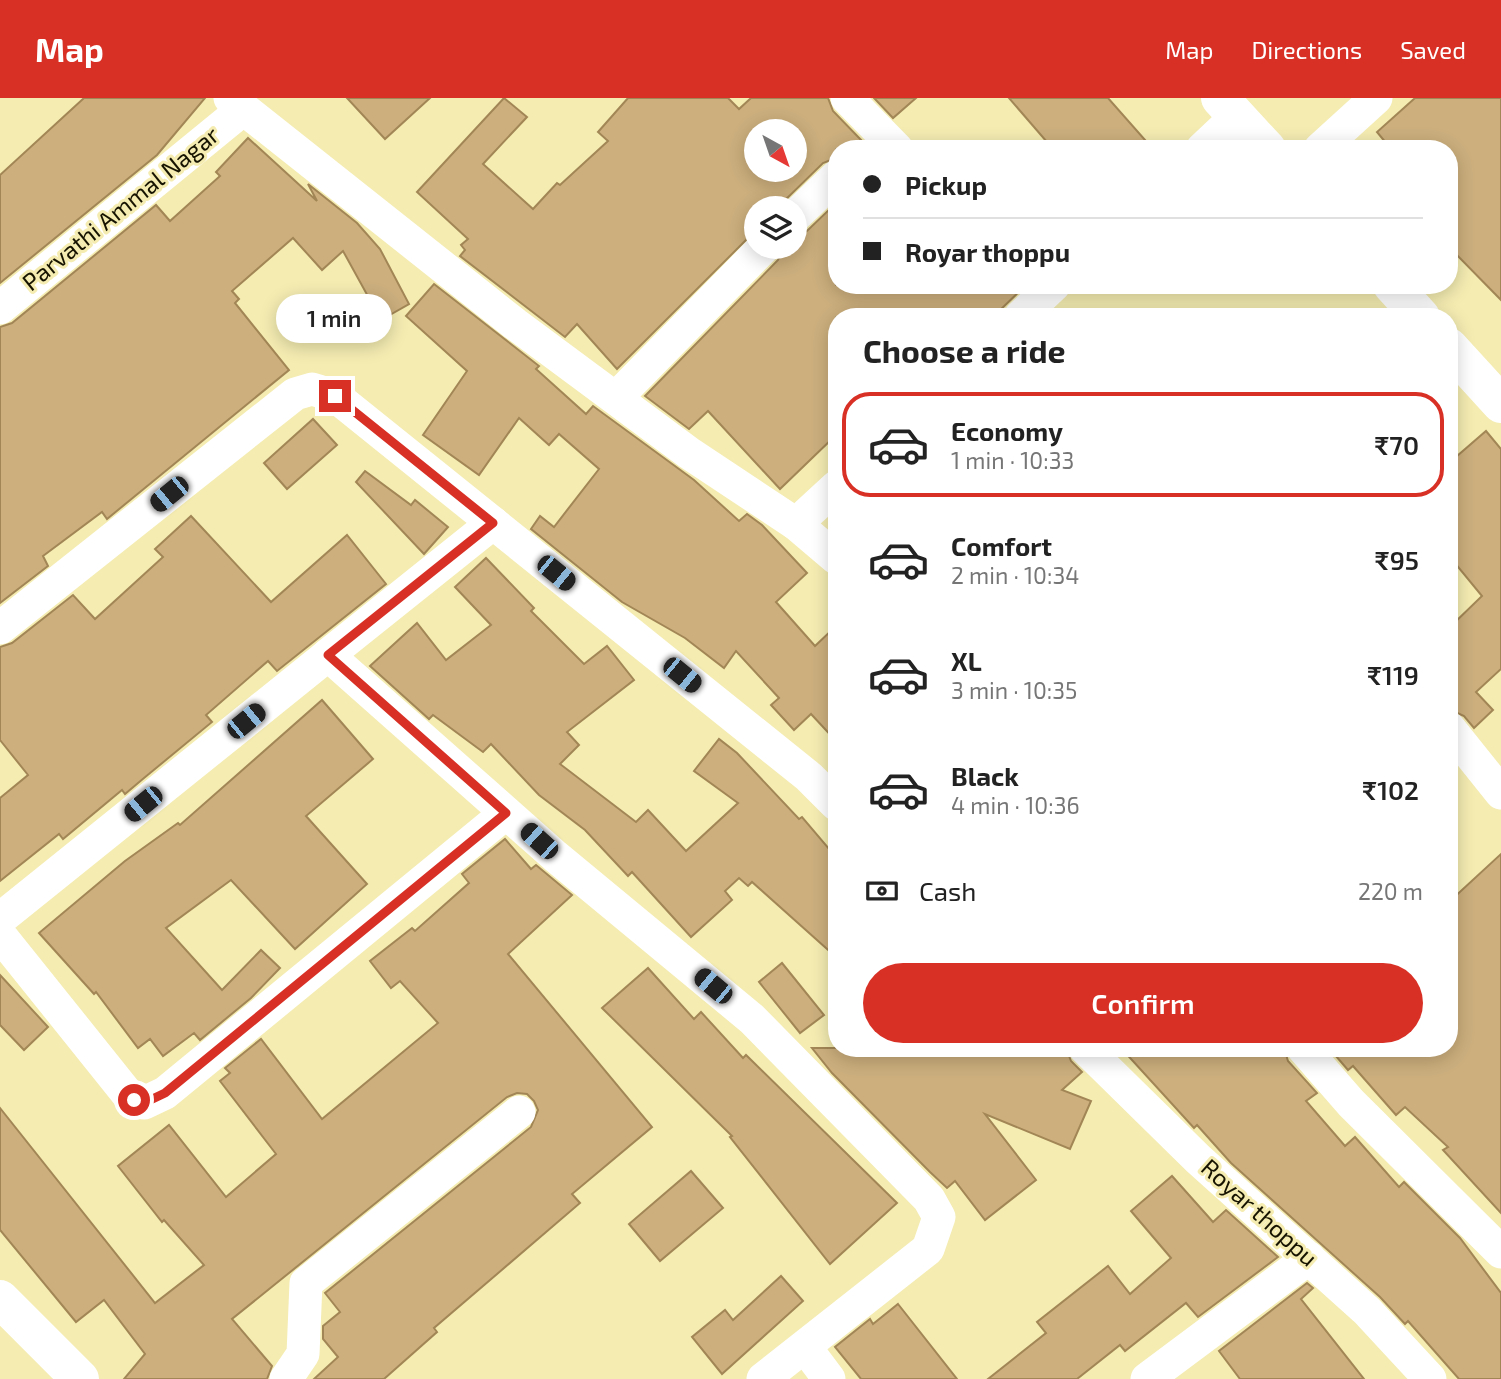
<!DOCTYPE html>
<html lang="en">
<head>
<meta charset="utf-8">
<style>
	:root { --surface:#fff; --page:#f6f6f6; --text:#222; --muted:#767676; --line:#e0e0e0; --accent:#d93025 }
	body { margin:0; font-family:"Exo 2",sans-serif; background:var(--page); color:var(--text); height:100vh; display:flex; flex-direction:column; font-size:26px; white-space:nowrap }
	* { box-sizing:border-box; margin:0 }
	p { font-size:23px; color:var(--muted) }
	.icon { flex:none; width:38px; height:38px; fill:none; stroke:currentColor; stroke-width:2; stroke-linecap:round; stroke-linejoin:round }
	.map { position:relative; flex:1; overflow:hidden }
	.drawer { position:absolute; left:828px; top:210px; width:630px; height:749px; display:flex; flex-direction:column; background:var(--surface); border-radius:28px; box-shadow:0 4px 18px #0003 }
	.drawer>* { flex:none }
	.hud { position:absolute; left:828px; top:42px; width:630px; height:154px; border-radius:28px; box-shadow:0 4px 18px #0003; display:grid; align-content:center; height:154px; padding:0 35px; background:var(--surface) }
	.needle { width:46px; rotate:140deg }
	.controls { position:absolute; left:744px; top:21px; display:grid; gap:14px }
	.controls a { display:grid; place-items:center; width:63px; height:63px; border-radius:50%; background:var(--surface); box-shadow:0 4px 18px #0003; font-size:35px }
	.end { position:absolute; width:32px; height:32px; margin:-16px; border:9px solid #d93025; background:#fff; box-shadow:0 0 0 4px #fff }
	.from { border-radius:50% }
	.bubble { position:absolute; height:49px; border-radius:24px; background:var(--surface); box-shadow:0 4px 18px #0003; font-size:23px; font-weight:600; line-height:49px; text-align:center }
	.car { position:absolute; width:21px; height:42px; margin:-21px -10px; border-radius:9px; box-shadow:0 0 5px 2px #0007; background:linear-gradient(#222 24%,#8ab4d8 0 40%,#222 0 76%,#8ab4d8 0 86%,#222 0) }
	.hud b { display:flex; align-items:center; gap:24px; height:66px; font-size:26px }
	.hud b+b { border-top:2px solid var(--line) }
	.hud i { width:18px; height:18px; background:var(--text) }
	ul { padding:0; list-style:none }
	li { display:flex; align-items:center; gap:21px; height:105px; margin:0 14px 10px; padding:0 21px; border:4px solid transparent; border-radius:28px }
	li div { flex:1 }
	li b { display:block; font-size:26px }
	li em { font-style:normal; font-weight:600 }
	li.on { border-color:var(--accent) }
	li>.icon { width:63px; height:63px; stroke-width:1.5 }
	h2 { padding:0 35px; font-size:32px; line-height:84px }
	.pay { display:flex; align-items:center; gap:18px; height:77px; padding:0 35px; font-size:26px }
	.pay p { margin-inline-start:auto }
	.primary-button { display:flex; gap:14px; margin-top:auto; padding:14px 35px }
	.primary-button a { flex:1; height:80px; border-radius:42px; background:var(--accent); color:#fff; font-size:28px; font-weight:600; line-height:80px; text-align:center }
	header { display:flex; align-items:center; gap:42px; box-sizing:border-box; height:98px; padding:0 35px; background:var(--accent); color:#fff }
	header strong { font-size:33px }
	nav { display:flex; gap:38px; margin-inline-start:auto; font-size:24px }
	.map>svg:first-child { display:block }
	.building { fill:#ccaf7d; stroke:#a28655; stroke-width:2; fill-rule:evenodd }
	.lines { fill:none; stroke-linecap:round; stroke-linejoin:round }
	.street { stroke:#fff; stroke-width:33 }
	.secondary { stroke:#fff; stroke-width:38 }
	.route { stroke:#d93025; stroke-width:9 }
	.labels { text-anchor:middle; stroke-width:6; stroke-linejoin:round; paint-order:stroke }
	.street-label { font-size:24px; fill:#161300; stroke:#f4ecb1 }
</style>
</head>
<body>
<header>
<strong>Map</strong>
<nav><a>Map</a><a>Directions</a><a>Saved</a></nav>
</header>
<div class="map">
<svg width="1501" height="1281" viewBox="0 0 1501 1281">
	<rect width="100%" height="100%" fill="#f4ecb1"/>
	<g class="building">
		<path d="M84,0h121l-48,57 -157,128v-108z"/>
		<path d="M347,0h83l-45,41z"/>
		<path d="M504,0l23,19 -44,47 50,45 24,-26 3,2 48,-44 -10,-9 30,-34h100l11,11 12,-11h77l5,13 31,32 -6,6h-22v9l-13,5 -46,45h-21v22l-139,139 -40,-45 -12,13 -105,-81 5,-6 -4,-5 7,-6 -51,-47zM756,33h38v39h-38z"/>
		<path d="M874,0h42l-23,20z"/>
		<path d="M1009,0h99l45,51h-100z"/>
		<path d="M1415,0h86v202l-52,-53v-98h-58l-14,-17z"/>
		<path d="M248,40l69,63 -9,-17 49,39 23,26 29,55 -28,16 -38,-69 -21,19 -29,-32 -61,53 7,8 -4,4 54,67 -182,149 -5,-7 -59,44 5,10 -48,37v-276l12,-4 144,-118 14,16 50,-45 -4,-4z"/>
		<path d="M836,105v82h190l-33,32h-157v118l-56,54 -72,-78 -19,18 -44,-33 133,-136 5,-13h11v-11l13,-5z"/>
		<path d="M434,186l105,82 -3,3 50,45 7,-8 101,74 45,41 8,-7 15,11 45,48 -31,29 39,44 21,-20v115l-25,-27 -17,16 -23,-25 8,-7 -43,-47 -12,17 -39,-30 -63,-36 -91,-73 9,-13 14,11 45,-58 -40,-35 -10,11 -30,-27 -40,57 -56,-40 44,-64 -61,-55z"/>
		<path d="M313,321l24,26 -50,44 -23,-26z"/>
		<path d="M1486,333l15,18v220l-25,23 17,18 -19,18 -10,-12 -15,-7v-81l33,-32 -33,-40v-93z"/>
		<path d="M365,373l46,34 4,-5 33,27 -24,27 -68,-72z"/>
		<path d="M191,418l80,86 76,-67 39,49 -109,87 -9,-10 -62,54 6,7 -68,56 -19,16 -3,-4 -59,49 -4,-5 -59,47v-83l28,-23 -28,-35v-93l12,-4 61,-48 22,24 68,-62 -8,-8z"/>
		<path d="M486,460l48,50 -3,3 53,53 23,-18 27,34 -67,52 12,13 -19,19 76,58 12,-12 38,41 52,-48 -44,-32 25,-32 18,14 62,66 3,-2 34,40v100l-84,-75 -4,4 -9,-8 -14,13 7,9 -41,37 -59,-65 -4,4 -43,-46 -46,-35 -48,-51 -8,8 -50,-37 -4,4 -59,-53 47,-43 29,37 45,-35 -36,-38z"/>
		<path d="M322,602l51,59 -67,57 61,68 -72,65 -64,-69 -65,48 56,62 39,-40 19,18 -29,30 -51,42 -6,-7 -31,23 -13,-17 -12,9 -42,-56 -2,2 -55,-61 86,-72 53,-38 2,2z"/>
		<path d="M505,741l26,30 5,-4 36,30 -64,59 144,173 -80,67 8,9 -146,125 3,4 -53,47h-70l24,-22 -15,-18v-13l17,-14 -15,-19 206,-166 7,-17 -4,-9 -7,-7 -10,-1 -10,4 -275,222 40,47 -5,13h-143l21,-25 -41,-54 -28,22 -76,-92v-122l155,195 49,-38 -40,-45 -2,2 -44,-56 51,-41 57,72 50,-43 -56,-73 10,-8 -5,-5 36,-29 61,80 116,-96 -38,-42 -9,7 -21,-27 42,-33 3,3 54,-48 -7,-9z"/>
		<path d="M1501,756v359l-58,-63 5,-3 -43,-40 -9,8 -43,-49 -5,4 -19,-22h120v-146z"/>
		<path d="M782,865l42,52 -24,18 -41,-51z"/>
		<path d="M648,870l46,51 7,-7 42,46 3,-3 151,148 -67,61 -100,-127 2,-1 -130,-128z"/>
		<path d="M0,877l48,52 -24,23 -24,-25z"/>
		<path d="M812,950h254l5,13 11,11 -20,18 29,11 -21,48 -85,-35 51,66 -51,40 -30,-39 -8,7 -17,-16 -98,-99z"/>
		<path d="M1121,950h163l4,13 29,32 -11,8 39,45 10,-9 44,50 5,-5 56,56 41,55v86h-42l-51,-58 -3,3 -25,-27 -149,-134 -34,-38 -3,3z"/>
		<path d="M691,1073l32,37 -63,53 -31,-37z"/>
		<path d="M1172,1078l41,46 13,-12 52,47 -80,60 -12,-14 -61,48 -5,-6 -43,34h-89l58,-46 -9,-11 71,-56 22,28 41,-36 -40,-47z"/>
		<path d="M781,1178l22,25 -81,73 -30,-37 33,-27 8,10z"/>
		<path d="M1307,1185l6,5 -12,11 63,80h-124l-21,-28z"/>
		<path d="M898,1206l59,75h-96l-26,-32 35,-28 3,5z"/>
	</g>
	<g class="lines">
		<g class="street">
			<path d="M230,0l285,226 174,129 107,71 40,34"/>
			<path d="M847,0l50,51"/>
			<path d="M1202,51l35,-33"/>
			<path d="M1320,51l56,-51"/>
			<path d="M794,119l42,-40"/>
			<path d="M0,210l242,-198"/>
			<path d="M1020,219l34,-32"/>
			<path d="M616,300l148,-151"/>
			<path d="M796,426l40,-37"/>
			<path d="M0,530l295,-234 17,-5 23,7 474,381 27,27"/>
			<path d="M328,557l165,-132"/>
			<path d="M1449,630l52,65"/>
			<path d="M0,821l328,-264 227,201 197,163 177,180 10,18 -11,32 -165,130"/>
			<path d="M0,837l129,161 15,7 21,-10 341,-280"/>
			<path d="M1085,950l113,111 169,152 63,68"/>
			<path d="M1303,950l48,55 150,149"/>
			<path d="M805,1249l24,32"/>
			<path d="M286,1281l17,-25 3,-71 213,-171"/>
			<path d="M1147,1281l162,-121"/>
		</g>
		<g class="secondary">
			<path d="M1220,0l47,51"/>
			<path d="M1392,187l29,32"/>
			<path d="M1449,249l52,57"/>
			<path d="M0,1201l80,80"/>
		</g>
	</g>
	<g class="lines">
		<path class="route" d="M134,1002l10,3 21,-10 341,-280 -178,-158 165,-132 -158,-127"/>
	</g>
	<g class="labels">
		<g class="street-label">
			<text transform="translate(121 111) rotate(-39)" y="8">Parvathi Ammal Nagar</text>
			<text transform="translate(1259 1115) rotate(42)" y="8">Royar thoppu</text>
		</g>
	</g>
</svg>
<div class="controls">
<a><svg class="needle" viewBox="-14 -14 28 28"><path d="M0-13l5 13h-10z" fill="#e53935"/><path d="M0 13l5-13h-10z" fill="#767676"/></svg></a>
<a><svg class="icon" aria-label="layers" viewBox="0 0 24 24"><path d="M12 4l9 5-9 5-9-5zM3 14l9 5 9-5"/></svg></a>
</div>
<i class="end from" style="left:134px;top:1002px"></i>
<i class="end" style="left:335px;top:298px"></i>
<div class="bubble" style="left:276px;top:196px;width:116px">1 min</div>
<i class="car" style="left:169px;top:396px;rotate:231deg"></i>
<i class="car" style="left:556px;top:475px;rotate:129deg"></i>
<i class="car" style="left:682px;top:577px;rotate:129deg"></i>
<i class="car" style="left:246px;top:623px;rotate:51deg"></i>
<i class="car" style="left:143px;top:706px;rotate:231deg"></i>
<i class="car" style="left:539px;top:743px;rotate:312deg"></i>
<i class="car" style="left:713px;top:888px;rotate:310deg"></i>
<div class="hud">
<b><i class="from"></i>Pickup</b>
<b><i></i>Royar thoppu</b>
</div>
<section class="drawer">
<h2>Choose a ride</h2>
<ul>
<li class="on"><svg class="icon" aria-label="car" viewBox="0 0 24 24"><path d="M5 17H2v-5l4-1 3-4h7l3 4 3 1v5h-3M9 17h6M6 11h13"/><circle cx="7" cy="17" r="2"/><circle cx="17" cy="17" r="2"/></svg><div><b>Economy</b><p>1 min · 10:33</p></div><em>₹70</em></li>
<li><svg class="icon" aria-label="car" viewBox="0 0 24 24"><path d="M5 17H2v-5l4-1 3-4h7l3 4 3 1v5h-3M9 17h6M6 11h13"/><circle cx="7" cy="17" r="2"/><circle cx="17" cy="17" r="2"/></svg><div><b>Comfort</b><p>2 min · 10:34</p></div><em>₹95</em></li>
<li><svg class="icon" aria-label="car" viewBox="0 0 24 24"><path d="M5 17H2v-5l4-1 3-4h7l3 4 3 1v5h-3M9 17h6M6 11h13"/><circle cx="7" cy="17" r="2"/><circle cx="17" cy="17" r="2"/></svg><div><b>XL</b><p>3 min · 10:35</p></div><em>₹119</em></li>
<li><svg class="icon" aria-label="car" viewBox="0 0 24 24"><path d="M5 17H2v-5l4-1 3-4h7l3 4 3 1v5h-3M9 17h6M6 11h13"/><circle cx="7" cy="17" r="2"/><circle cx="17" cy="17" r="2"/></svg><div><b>Black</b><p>4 min · 10:36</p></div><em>₹102</em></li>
</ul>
<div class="pay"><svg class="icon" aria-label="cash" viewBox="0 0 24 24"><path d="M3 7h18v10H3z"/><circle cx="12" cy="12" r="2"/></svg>Cash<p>220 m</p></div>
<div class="primary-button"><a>Confirm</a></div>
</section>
</div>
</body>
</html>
